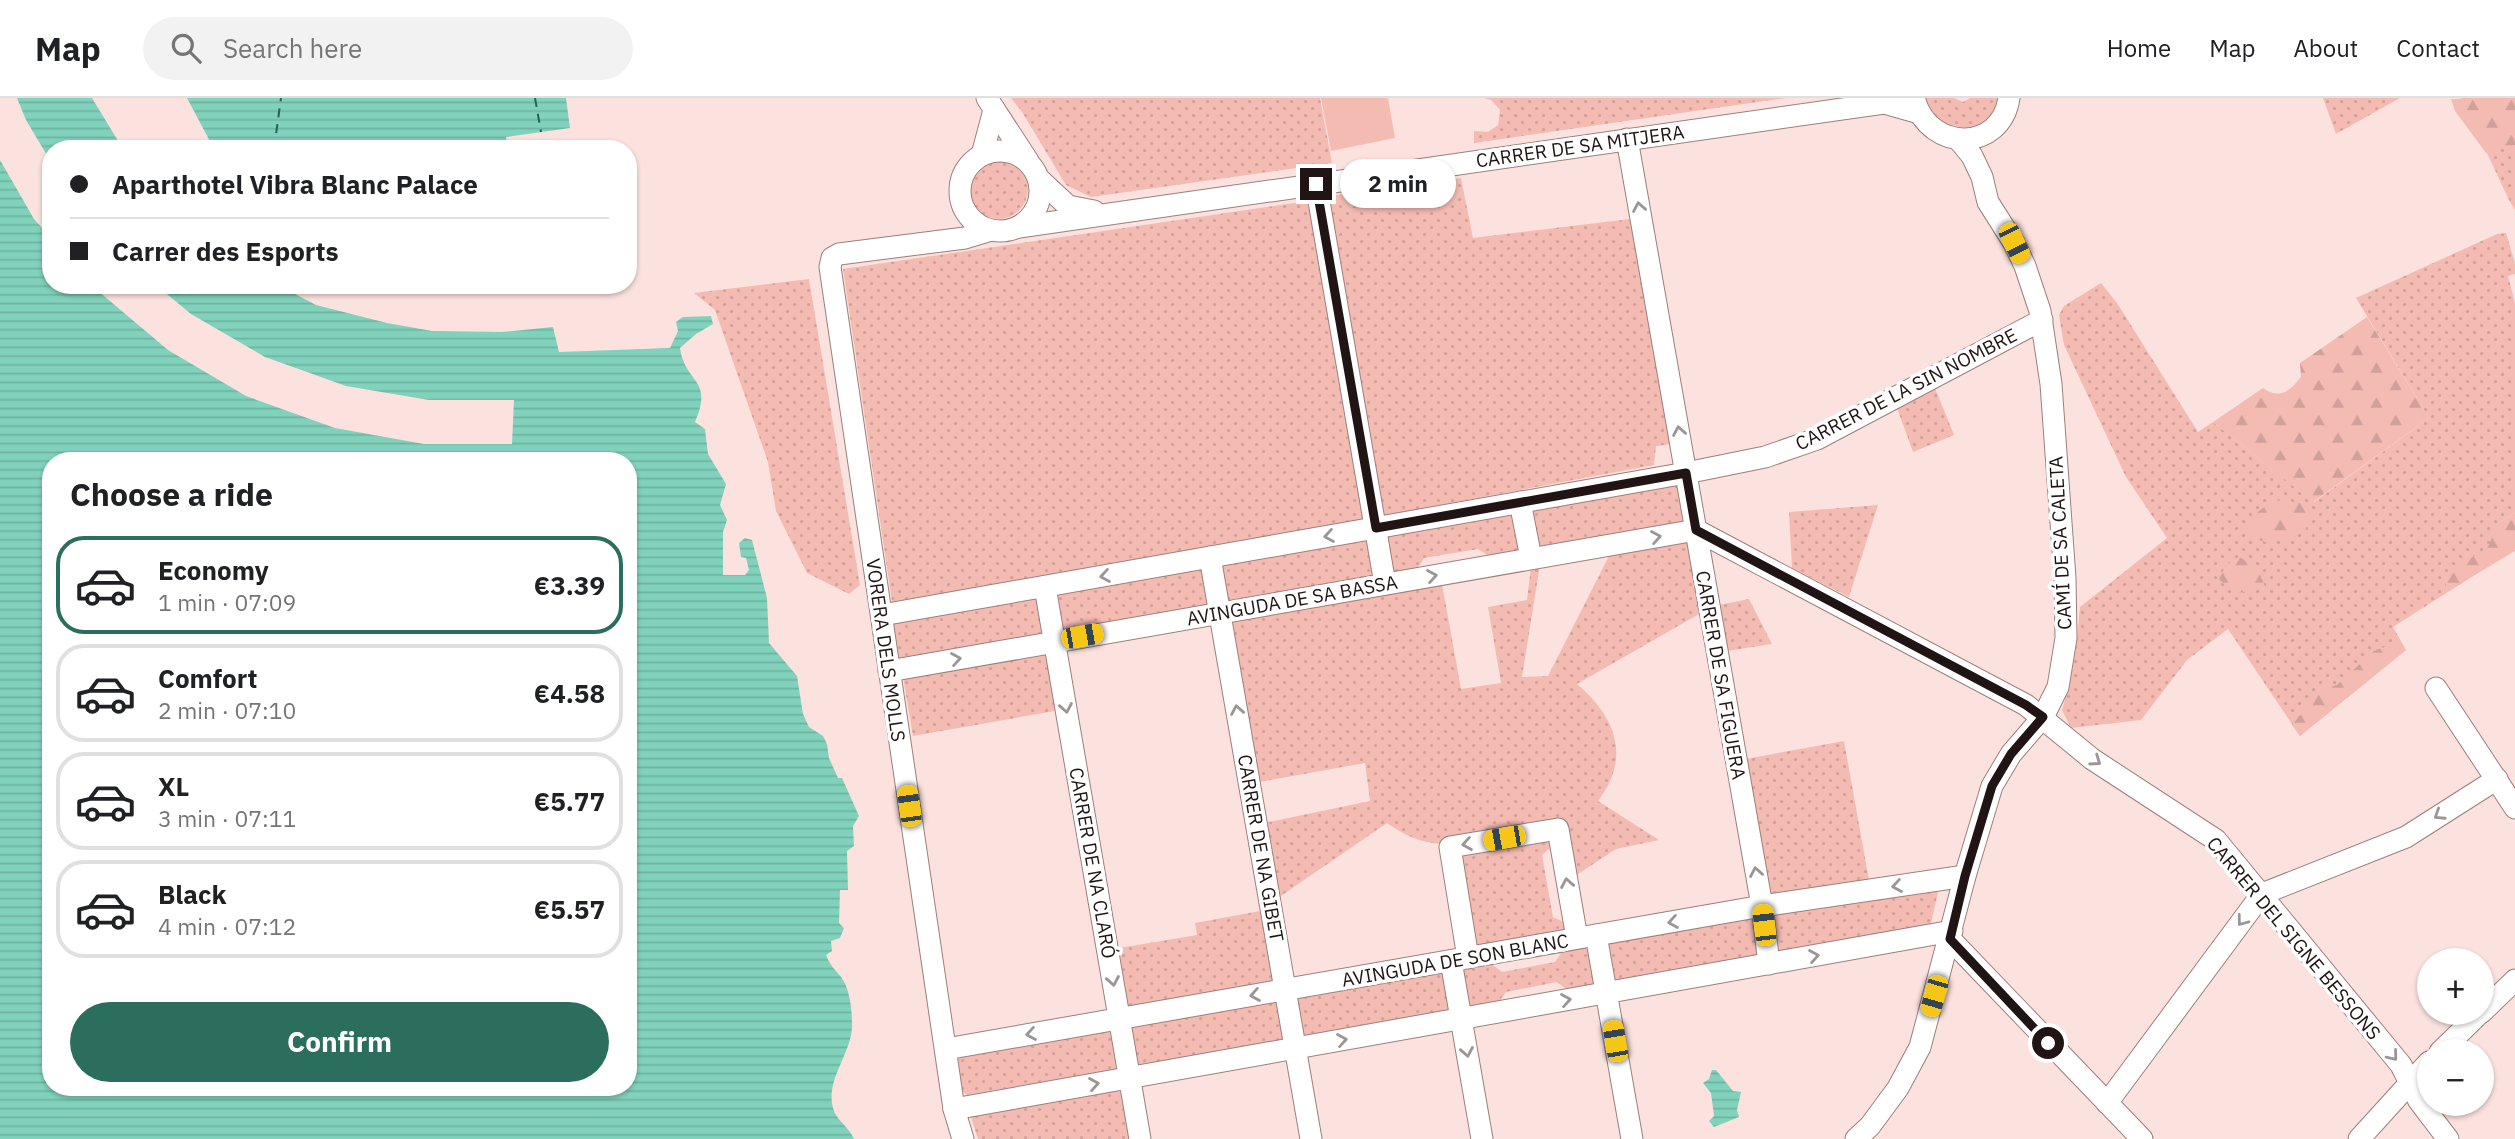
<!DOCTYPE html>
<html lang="en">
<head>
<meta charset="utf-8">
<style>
	:root { --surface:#fff; --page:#f2f2f2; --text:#202124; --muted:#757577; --line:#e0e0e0; --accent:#2c6e5e }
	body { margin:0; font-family:"IBM Plex Sans",sans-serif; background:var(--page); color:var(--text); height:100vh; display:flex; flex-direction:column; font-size:26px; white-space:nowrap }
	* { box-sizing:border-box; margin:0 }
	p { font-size:23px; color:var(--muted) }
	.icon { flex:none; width:38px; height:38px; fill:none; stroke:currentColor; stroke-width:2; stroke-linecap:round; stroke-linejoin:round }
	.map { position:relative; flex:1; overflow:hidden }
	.drawer { position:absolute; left:42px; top:354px; width:595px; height:644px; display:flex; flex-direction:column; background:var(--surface); border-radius:28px; box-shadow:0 2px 5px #0004 }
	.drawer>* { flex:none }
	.banner { position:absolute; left:42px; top:42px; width:595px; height:154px; border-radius:28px; box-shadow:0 2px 5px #0004; display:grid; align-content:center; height:154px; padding:0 28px; background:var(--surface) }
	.buttons { position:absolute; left:2417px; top:850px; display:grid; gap:14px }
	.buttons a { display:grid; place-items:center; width:77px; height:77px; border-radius:50%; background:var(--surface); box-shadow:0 2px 5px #0004; font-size:35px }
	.end { position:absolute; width:32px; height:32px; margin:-16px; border:9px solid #201514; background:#fff; box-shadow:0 0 0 4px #fff }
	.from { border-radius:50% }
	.bubble { position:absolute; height:49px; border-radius:24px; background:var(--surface); box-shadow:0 2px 5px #0004; font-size:23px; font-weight:800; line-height:49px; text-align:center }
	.car { position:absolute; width:21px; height:42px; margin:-21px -10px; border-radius:9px; box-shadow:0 0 5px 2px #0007; background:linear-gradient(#f5c518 24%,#345 0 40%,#f5c518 0 76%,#345 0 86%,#f5c518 0) }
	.banner b { display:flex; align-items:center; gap:24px; height:66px; font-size:26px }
	.banner b+b { border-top:2px solid var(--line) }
	.banner i { width:18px; height:18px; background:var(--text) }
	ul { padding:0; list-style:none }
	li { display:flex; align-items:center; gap:21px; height:98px; margin:0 14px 10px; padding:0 14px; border:4px solid var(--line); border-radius:28px }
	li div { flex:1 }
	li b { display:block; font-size:26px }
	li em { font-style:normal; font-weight:800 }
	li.selected { border-color:var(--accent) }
	li>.icon { width:63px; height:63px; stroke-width:1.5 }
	h2 { padding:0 28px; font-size:32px; line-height:84px }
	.primary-button { display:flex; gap:14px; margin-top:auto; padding:14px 28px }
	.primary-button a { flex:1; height:80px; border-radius:42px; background:var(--accent); color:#fff; font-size:28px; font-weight:800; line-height:80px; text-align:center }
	header { display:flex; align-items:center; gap:42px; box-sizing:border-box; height:98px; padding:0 35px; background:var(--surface); border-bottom:2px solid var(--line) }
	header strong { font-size:33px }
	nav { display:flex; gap:38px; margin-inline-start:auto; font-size:24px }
	.search { width:490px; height:63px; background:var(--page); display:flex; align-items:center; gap:18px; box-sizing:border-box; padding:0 24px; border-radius:38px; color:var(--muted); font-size:26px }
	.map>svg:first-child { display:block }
	.grass { fill:url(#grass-dots) }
	.forest { fill:url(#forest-firs) }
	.garden { fill:#f4bbb3 }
	.water { fill:url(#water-rules); fill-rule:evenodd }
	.pier { fill:#fce2de }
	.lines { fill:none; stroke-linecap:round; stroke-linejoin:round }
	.ferry { stroke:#226353; stroke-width:2; stroke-dasharray:9 7; stroke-linecap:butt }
	.minor-casing { stroke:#9c7f7b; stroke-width:23 }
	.minor { stroke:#fff; stroke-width:21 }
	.oneway { stroke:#9b9695 }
	.route { stroke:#201514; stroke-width:9 }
	.labels { text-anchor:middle; stroke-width:7; stroke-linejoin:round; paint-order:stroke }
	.street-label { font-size:19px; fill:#201514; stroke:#fff }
</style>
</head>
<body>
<header>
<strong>Map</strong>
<div class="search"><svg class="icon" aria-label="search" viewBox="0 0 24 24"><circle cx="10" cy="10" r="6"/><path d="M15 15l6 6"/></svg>Search here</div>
<nav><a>Home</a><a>Map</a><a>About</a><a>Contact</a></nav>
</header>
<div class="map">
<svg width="2515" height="1041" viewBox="0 0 2515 1041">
	<defs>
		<pattern id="grass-dots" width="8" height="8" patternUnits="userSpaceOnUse" patternTransform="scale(1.75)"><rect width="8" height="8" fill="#f4bbb3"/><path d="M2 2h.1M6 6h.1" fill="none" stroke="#d1a099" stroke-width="1.8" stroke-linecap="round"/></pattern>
		<pattern id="forest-firs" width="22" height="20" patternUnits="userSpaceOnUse" patternTransform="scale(1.75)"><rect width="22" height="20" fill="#f4bbb3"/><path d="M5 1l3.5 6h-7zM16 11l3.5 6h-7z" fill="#d1a099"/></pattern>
		<pattern id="water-rules" width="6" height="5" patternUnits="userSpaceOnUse" patternTransform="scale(1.75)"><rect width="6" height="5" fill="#81d2bc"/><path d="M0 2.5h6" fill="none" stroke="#6fb3a1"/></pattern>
	</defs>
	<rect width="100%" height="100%" fill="#fce2de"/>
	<g class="grass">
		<path d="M1011,0h309l12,65 -241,34 -25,-12 -44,-73z"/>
		<path d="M1484,0h302l-312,45v-12l14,1 10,-7 2,-15 -9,-10z"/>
		<path d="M1924,0h30l9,4 7,-4h28c-5,27 -31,36 -54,25 -3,-1 -8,-3 -10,-5 -4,-5 -7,-14 -10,-20z"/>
		<path d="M2323,0h77l-64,36z"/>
		<path d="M2461,0h54v112l-5,-8z"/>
		<circle cx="998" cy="91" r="30"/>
		<path d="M1461,80l12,60 157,-19 42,225 -16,2 -2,19 -273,51 -52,-320z"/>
		<path d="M1308,103l55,320 -471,81 -49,-333z"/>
		<path d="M2506,135l9,30v11l-7,2 7,27v210l-17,10 8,32 -113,72 13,23 -106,86 -72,-107 -41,31 -46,60 -70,8 -9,-18c11,-35 15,-67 18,-103l87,-69 -41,-61 -62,-132 -5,-30 5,-9 37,-23 16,20 81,129 15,-10 101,80 115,-84 -73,-120 141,-64z"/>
		<path d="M809,181l51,306 -11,9 -42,-21 -31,-62 -8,-49 -53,-152 -21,-17z"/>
		<path d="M1935,290l19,47 -41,17 -16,-44z"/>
		<path d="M1677,385l10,40 -197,34 -12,-8 -54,9 -9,14 -516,89 -7,-42z"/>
		<path d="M1878,407l-29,92 -57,-29 -3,-56z"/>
		<path d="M1687,442l12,74 -122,70c38,32 55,73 21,117l61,39 -43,9 -44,29 -16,-35 -14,12 11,62 17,8v5l-99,17 -31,-103c-21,-2 -36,-9 -53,-21l-109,75 -14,-75 106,-22 -5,-38 -106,19 -27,-162 210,-36 19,105 40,-6 -13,-76 39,-7 4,-33 9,-2 -18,112 26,-1 62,-122z"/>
		<path d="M1749,501l23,45 -45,7 -8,-46z"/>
		<path d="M1046,554l9,59 -142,25 -10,-59z"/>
		<path d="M1844,643l25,139 -102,17 -21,-138z"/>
		<path d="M1935,791l3,3 -8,36 -150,26 -5,-3 -5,-33 5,-5z"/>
		<path d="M1260,813l13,72 -142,25 -3,-2 -9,-58 78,-13 -2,-12z"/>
		<path d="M1750,818l5,5 6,34 -147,28 -9,-37 4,-5z"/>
		<path d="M1590,849l5,34 -2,6 -24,4 -12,-9 -51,10 -8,11 -28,6 -4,-3 -4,-38 27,-6 13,10 53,-10 9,-13z"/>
		<path d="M1439,873l6,4 5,34 -3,2 -143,26 -3,-3 -6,-31 3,-6z"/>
		<path d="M1274,902l5,4 6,33 -2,4 -144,25 -5,-3 -5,-35z"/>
		<path d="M1109,931l5,3 5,34 -2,3 -150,26 -5,-4 -4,-32 2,-4z"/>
		<path d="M1120,989l9,52h-151l-8,-25z"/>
	</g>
	<g class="forest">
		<path d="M2515,0v47l-29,8 -31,-42 -4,-12z"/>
		<path d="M2367,219l62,101 -116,84 -100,-80 50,-34c17,12 27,3 38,-11l-1,-14z"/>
		<path d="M2274,402l30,3 8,10 -8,20 -8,-2c-20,13 -23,15 -45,6l-4,-17z"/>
		<path d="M2515,415v38l-67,40 -3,-9 3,-9 40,-26 10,-24z"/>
		<path d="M2239,459l18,10 8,20 -31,7 -15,-15 7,-14z"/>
		<path d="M2400,543l6,9 -106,86 -8,-11 30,-36 15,-4 37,-34z"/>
	</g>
	<path class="garden" d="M1321,0h67l7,40 -64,13z"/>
	<g class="water">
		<path d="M0,0h92l31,51h-72v136h227l38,20 71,18 45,8 70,1 51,-5 6,25 111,-4 8,-17 -2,-9 7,-5 28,-1 2,8 -17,10 -16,14c5,36 34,30 15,74l10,7 3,25 18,30 -6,21 7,15 -4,12v43h22l4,-5 -3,-12 -5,-1 -2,-14 6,-5 7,2 15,58 2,45 28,33 6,38 6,13 14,9 4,8 2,14 9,20h4l17,38 -6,10 1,20 -7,5 1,39h-8l-1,33 5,5 -4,10 -9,3 1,10 -6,4c5,12 8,13 15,22 9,11 11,34 11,47 1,28 -27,55 -19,84 3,12 16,19 21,31h-854zM51,362h577v627h-577z"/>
		<path d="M187,0h379l4,30 -64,9 2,12h-294z"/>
		<path d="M1712,972h4l17,21 8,1 -4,18 2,7 -25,10 -5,-6 5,-5 -3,-23 -8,-10 6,-4z"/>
	</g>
	<g class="pier">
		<path d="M0,0h17l9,22 25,42v76l-17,-19 -34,-59z"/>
		<path d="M91,187h65l35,29 74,43 81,29 83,14h85l-2,44h-88l-89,-16 -89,-32 -78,-46z"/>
	</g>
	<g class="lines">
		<g class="ferry">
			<path d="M535,0l6,34"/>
			<path d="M274,51l7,-51"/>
		</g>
		<g class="minor-casing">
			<g id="minor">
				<path d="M987,0l41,63"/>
				<path d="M1915,3c15,51 86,51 94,-3"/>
				<path d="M1627,41l135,767 7,58"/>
				<circle cx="1000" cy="93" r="40"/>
				<path d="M982,57l12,-45"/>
				<path d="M1039,81l29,27 26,5"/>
				<path d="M1316,86l69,400"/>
				<path d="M1019,129l865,-124 35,10"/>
				<path d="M1520,404l11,56"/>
				<path d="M1210,459l101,582"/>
				<path d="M1045,489l95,552"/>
				<path d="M882,517l804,-142 79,-16 52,-18 225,-119"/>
				<path d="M889,573l807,-141 330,175 66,54 124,81 185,225 18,36 29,38"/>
				<path d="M2436,590l79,120"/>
				<path d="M1596,837l36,204"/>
				<path d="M1950,841l192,200"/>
				<path d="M1468,860l-18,-111 108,-18 19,109"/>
				<path d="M1451,863l31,178"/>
				<path d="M2482,914l33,-32"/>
				<path d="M946,951l816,-143 203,-30"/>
				<path d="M2440,954l40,-39"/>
				<path d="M2107,1005l155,-209 144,-57 91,-58"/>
				<path d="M954,1011l998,-178"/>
				<path d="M963,1041l-9,-30 -124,-842 2,-9 7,-4 126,-16 23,-7"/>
				<path d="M1856,1041l14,-13 28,-38 22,-41 45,-171 27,-90 19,-32 32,-37 15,-30 8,-49 -1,-60 -14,-194 -11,-73 -15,-45 -11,-23 -26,-41 -6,-25 -10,-21 -14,-17"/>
				<path d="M2359,1041l70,-77"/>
			</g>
		</g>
		<use href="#minor" class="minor"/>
	</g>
	<defs><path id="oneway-chevron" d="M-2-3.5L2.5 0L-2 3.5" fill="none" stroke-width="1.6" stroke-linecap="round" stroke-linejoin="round" transform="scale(1.75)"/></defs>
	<g class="oneway">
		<use href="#oneway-chevron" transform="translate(1639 109) rotate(-100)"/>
		<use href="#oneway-chevron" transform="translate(1679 333) rotate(-100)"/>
		<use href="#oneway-chevron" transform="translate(1329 438) rotate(170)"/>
		<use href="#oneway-chevron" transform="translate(1656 439) rotate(-10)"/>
		<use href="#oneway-chevron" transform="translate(1105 478) rotate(170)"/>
		<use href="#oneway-chevron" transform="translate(1432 478) rotate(-10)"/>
		<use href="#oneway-chevron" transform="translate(956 561) rotate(-10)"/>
		<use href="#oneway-chevron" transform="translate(1066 610) rotate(80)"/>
		<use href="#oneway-chevron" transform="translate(1237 612) rotate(-100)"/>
		<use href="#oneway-chevron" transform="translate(2096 663) rotate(35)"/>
		<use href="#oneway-chevron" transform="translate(2439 717) rotate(147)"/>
		<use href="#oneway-chevron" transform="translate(1467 746) rotate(171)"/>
		<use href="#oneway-chevron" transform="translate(1756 774) rotate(-100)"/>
		<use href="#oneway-chevron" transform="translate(1567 785) rotate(-100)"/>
		<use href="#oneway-chevron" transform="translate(1897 788) rotate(171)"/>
		<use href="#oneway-chevron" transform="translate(2242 823) rotate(127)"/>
		<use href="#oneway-chevron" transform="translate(1673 824) rotate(170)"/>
		<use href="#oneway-chevron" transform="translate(1814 858) rotate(-10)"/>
		<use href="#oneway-chevron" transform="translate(1113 883) rotate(80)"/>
		<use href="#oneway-chevron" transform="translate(1255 897) rotate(170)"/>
		<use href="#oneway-chevron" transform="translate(1566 902) rotate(-10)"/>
		<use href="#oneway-chevron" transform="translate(1031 936) rotate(170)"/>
		<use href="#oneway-chevron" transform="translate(1342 942) rotate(-10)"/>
		<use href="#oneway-chevron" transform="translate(1467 954) rotate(80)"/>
		<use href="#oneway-chevron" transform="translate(2393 958) rotate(51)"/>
		<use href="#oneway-chevron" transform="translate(1094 986) rotate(-10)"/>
	</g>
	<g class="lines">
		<path class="route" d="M1316,86l60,344 310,-55 10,57 330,175 17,12 -32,37 -19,32 -27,90 -15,63 98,104"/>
	</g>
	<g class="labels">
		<g class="street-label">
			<text transform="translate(1580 48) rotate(-8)" y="7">CARRER DE SA MITJERA</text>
			<text transform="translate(1906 291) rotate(-27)" y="7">CARRER DE LA SIN NOMBRE</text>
			<text transform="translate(2060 445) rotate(-93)" y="7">CAMÍ DE SA CALETA</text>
			<text transform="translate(1292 502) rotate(-10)" y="7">AVINGUDA DE SA BASSA</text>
			<text transform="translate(886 552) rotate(82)" y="7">VORERA DELS MOLLS</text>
			<text transform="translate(1721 577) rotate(80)" y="7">CARRER DE SA FIGUERA</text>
			<text transform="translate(1261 750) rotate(80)" y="7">CARRER DE NA GIBET</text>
			<text transform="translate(1093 765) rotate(80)" y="7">CARRER DE NA CLARÓ</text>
			<text transform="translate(2294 840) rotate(50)" y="7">CARRER DEL SIGNE BESSONS</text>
			<text transform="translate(1455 862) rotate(-10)" y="7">AVINGUDA DE SON BLANC</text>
		</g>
	</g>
</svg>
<div class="buttons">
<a>+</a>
<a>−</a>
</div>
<i class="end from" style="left:2048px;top:945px"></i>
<i class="end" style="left:1316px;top:86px"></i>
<div class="bubble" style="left:1340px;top:61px;width:116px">2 min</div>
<i class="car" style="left:2014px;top:145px;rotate:154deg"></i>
<i class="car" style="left:1082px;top:538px;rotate:80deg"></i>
<i class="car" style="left:909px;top:708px;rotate:352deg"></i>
<i class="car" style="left:1504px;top:740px;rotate:260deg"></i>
<i class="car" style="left:1764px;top:827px;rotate:353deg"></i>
<i class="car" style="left:1934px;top:898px;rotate:196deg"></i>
<i class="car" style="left:1615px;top:943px;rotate:350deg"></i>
<div class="banner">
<b><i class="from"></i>Aparthotel Vibra Blanc Palace</b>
<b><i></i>Carrer des Esports</b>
</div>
<section class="drawer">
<h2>Choose a ride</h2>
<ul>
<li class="selected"><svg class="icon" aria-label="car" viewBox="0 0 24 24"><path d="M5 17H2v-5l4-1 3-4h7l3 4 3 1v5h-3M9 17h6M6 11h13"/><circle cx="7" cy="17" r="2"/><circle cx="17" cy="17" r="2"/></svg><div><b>Economy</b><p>1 min · 07:09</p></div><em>€3.39</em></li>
<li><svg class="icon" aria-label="car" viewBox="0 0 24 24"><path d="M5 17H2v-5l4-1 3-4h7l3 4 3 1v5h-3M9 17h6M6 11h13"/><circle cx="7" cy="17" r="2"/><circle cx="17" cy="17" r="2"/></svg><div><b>Comfort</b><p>2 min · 07:10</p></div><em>€4.58</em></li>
<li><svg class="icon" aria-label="car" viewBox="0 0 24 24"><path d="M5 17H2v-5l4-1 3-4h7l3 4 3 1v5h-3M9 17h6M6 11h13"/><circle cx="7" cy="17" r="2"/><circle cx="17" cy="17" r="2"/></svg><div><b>XL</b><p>3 min · 07:11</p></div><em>€5.77</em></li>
<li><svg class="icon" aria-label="car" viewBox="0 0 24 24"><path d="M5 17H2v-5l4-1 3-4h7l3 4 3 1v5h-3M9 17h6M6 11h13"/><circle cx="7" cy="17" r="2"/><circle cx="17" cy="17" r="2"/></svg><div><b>Black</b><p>4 min · 07:12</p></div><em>€5.57</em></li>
</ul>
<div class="primary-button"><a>Confirm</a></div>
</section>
</div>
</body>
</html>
